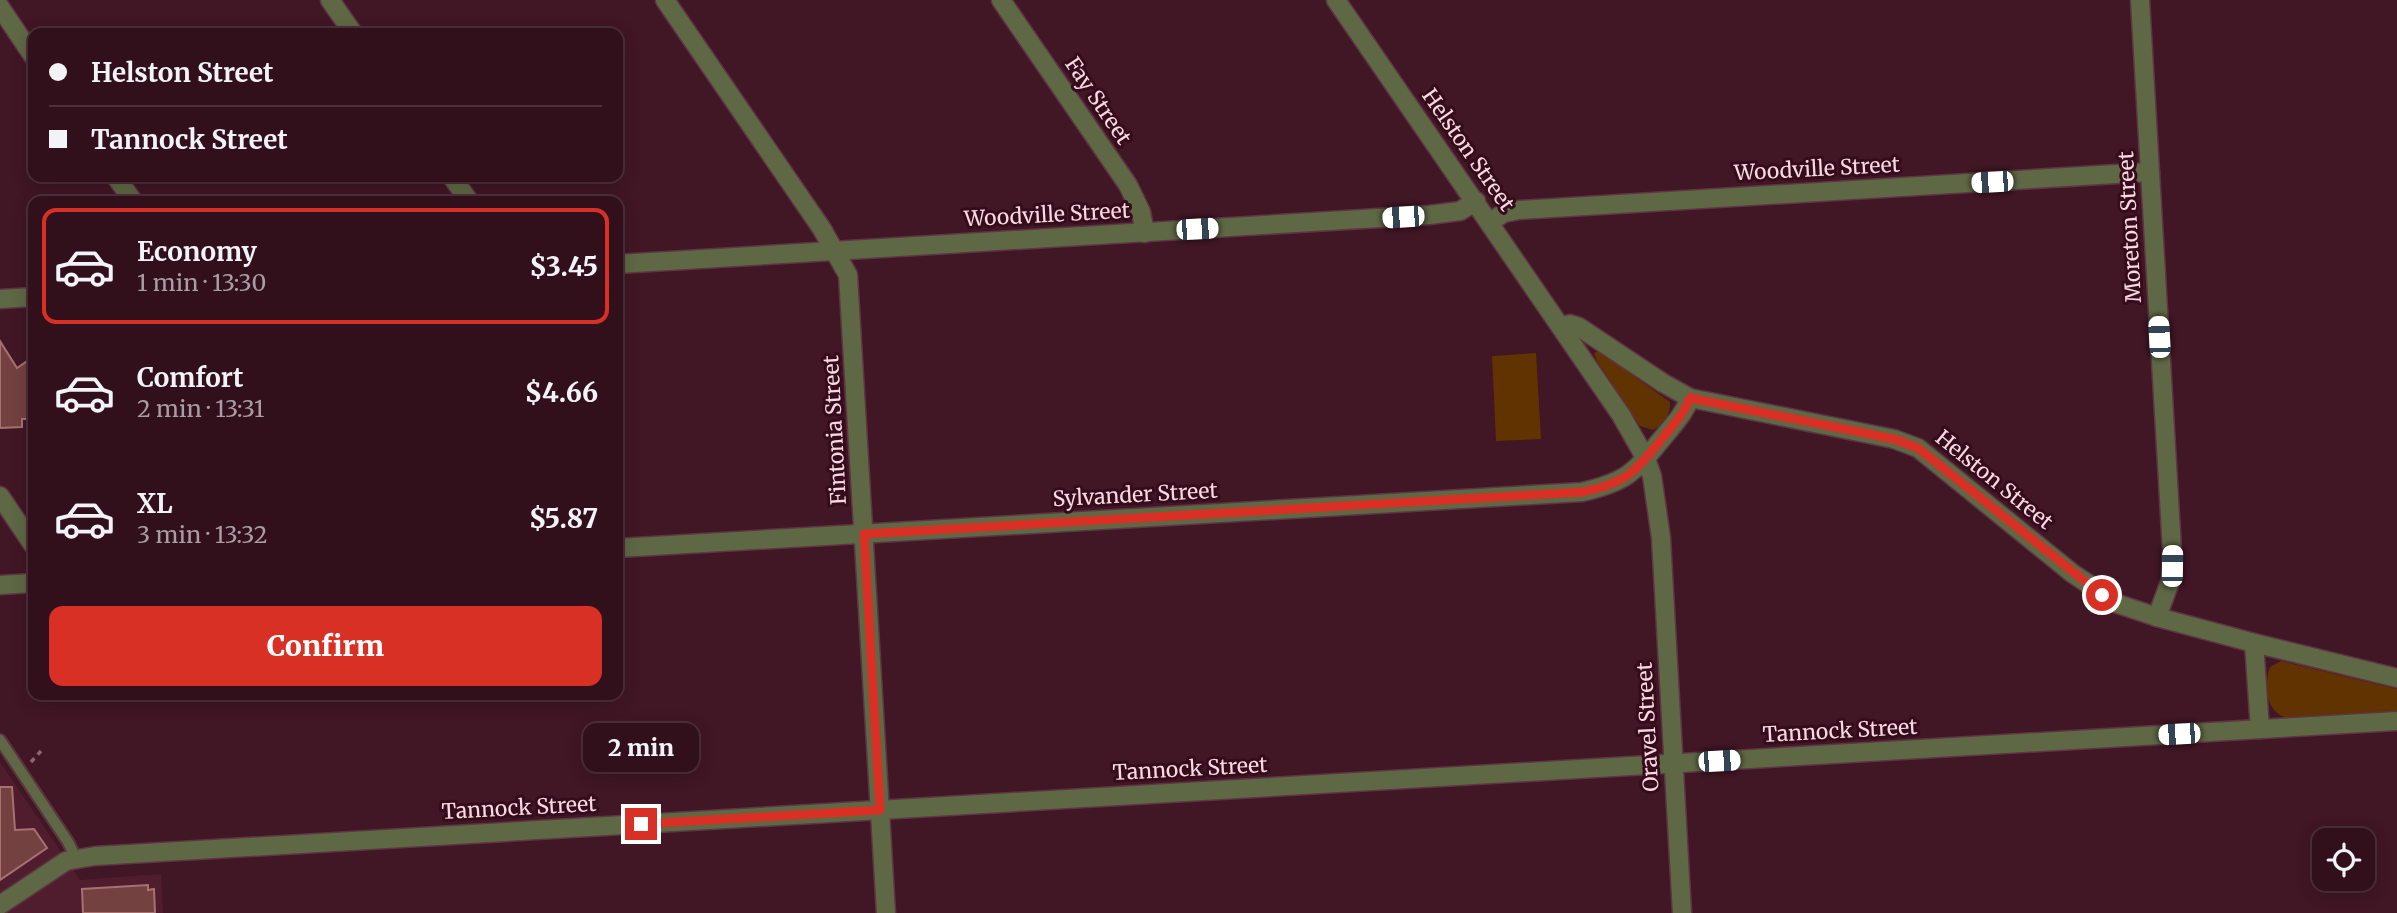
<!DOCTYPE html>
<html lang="en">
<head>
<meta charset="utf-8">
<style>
	:root { --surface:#31101c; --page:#3d1e29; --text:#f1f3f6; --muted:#a89da3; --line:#4c303b; --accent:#d93025 }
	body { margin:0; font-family:Merriweather,serif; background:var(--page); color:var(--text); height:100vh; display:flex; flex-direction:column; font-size:26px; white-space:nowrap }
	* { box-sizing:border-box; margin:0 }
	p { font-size:23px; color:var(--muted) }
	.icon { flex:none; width:38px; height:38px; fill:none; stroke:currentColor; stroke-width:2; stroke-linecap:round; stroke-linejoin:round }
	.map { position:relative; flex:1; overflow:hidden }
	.sheet { position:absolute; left:28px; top:196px; width:595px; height:504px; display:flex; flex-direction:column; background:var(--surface); border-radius:14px; box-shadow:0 4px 18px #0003,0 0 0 2px var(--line) }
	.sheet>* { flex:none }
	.top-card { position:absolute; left:28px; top:28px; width:595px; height:154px; border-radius:14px; box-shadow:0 4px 18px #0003,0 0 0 2px var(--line); display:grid; align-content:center; height:154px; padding:0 21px; background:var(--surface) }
	.tools { position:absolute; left:2312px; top:828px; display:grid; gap:14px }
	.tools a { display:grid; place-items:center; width:63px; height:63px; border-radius:14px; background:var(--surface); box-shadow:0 4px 18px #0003,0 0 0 2px var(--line); font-size:35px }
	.end { position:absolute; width:32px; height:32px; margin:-16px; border:9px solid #d93025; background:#fff; box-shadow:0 0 0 4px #fff }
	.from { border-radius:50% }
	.bubble { position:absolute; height:49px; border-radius:14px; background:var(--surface); box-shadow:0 4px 18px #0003,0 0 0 2px var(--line); font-size:23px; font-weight:800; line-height:49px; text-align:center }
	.car { position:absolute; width:21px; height:42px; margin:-21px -10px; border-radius:9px; box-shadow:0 0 5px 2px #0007; background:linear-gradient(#fff 24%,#345 0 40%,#fff 0 76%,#345 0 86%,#fff 0) }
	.top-card b { display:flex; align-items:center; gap:24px; height:66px; font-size:26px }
	.top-card b+b { border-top:2px solid var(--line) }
	.top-card i { width:18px; height:18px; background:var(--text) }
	ul { padding:12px 0 0; list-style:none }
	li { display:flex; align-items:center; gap:21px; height:116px; margin:0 14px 10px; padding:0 7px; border:4px solid transparent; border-radius:14px }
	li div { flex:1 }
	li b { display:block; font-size:26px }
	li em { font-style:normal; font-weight:800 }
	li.current { border-color:var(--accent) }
	li>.icon { width:63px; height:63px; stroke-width:1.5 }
	.cta { display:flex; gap:14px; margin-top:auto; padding:14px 21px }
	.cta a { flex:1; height:80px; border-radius:14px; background:var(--accent); color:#fff; font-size:28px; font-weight:800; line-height:80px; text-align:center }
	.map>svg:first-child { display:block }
	.built { fill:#501d2f }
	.green { fill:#603300 }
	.building { fill:#724140; stroke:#a77170; stroke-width:2 }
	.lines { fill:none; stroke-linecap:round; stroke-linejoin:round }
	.lane-casing { stroke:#5e3543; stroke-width:14 }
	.street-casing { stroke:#5e3543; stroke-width:21 }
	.path { stroke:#8c6672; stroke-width:3.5; stroke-dasharray:5 5; stroke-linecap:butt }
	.lane { stroke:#5e6845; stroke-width:10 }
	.street { stroke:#5e6845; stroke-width:18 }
	.route { stroke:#d93025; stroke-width:9 }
	.labels { text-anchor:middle; stroke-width:6; stroke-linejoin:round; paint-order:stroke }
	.street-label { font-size:21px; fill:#f7d9e1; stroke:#360c1c }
</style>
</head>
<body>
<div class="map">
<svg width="2397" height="913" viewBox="0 0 2397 913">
	<rect width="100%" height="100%" fill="#411625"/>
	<path class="built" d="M0,762l80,118 81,-6 2,39h-163z"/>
	<g class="green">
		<path d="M1599,351l71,51c1,12 -6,22 -17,28l-13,-4 -43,-65 -3,-8z"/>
		<path d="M1536,353l5,86 -45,2 -4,-85z"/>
		<path d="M2281,661l116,28v22l-107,7c-24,-2 -27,-32 -20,-51z"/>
	</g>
	<g class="building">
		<path d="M0,341l17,27 16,-11v62h-11v8l-22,1z"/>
		<path d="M0,787h12l3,43 19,-1 13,19 -47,32z"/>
		<path d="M148,885v5l6,-1 1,24h-72l-1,-24z"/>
	</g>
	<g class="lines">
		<g class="lane-casing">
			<path id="lane" d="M0,740l68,102 8,16"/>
		</g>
		<g class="street-casing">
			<g id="street">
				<path d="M330,0l23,33"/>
				<path d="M665,0l157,229 26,46 38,638"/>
				<path d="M1001,0l127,185 13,27 4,21"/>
				<path d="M1336,0l285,415 25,44 6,17 9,62 21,375"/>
				<path d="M2140,0l32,550 -1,29 -14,38"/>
				<path d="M0,7l33,49"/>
				<path d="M116,177l17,24"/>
				<path d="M452,177l17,24"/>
				<path d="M1490,222l14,-9 15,-3 631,-38"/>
				<path d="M618,264l811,-49 31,-4 16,-10"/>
				<path d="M0,299l33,-2"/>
				<path d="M1561,327l9,-3 9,3 84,56 27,15 204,41 24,9 154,125 46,31 39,13 97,26 143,35"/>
				<path d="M0,496l33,49"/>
				<path d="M618,548l964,-56c48,-11 54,-22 83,-57 10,-12 20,-23 25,-37"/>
				<path d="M0,585l33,-2"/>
				<path d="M2254,643l6,86"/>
				<path d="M0,905l66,-44 29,-5 2302,-135"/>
			</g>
		</g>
		<path class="path" d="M31,762l10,-11"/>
		<use href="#lane" class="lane"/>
		<use href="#street" class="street"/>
	</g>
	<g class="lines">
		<path class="route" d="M641,824l239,-14 -16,-276 718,-42c48,-10 54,-22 83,-57 10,-12 20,-23 25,-37l204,41 24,9 184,147"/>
	</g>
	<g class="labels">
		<g class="street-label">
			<text transform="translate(1098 101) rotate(56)" y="7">Fay Street</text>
			<text transform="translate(1468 150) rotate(55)" y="7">Helston Street</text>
			<text transform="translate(1817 169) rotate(-3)" y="7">Woodville Street</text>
			<text transform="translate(1047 215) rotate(-3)" y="7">Woodville Street</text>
			<text transform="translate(2130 227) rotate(-93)" y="7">Moreton Street</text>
			<text transform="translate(835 430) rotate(-93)" y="7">Fintonia Street</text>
			<text transform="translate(1994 480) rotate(39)" y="7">Helston Street</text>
			<text transform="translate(1135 495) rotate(-3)" y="7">Sylvander Street</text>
			<text transform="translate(1648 727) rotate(-93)" y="7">Oravel Street</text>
			<text transform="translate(1840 731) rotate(-3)" y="7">Tannock Street</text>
			<text transform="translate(1190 769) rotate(-3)" y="7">Tannock Street</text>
			<text transform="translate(519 808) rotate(-3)" y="7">Tannock Street</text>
		</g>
	</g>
</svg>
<div class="tools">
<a><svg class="icon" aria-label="locate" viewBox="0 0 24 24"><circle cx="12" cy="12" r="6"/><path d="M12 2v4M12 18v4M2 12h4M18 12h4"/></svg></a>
</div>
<i class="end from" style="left:2102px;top:595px"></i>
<i class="end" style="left:641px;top:824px"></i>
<div class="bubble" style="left:583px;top:723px;width:116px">2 min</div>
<i class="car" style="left:1992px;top:182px;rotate:267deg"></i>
<i class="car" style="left:1403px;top:217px;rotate:266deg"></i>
<i class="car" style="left:1197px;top:229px;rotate:87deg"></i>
<i class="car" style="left:2159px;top:337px;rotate:357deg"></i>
<i class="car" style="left:2172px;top:566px;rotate:1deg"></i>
<i class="car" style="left:2179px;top:734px;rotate:267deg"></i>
<i class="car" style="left:1719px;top:761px;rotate:87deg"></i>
<div class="top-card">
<b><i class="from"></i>Helston Street</b>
<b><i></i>Tannock Street</b>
</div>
<section class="sheet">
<ul>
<li class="current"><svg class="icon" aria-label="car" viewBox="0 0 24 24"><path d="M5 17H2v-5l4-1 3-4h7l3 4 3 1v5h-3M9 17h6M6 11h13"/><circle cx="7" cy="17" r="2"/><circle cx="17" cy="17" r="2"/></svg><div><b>Economy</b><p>1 min · 13:30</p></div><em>$3.45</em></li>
<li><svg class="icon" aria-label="car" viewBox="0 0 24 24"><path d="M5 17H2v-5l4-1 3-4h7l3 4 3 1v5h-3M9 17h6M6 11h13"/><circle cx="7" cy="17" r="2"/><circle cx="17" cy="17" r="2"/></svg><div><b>Comfort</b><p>2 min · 13:31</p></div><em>$4.66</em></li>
<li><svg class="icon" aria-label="car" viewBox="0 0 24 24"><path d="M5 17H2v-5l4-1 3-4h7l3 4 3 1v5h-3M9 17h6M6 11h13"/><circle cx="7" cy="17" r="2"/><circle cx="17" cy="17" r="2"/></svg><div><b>XL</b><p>3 min · 13:32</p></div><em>$5.87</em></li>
</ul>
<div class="cta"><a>Confirm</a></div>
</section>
</div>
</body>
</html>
